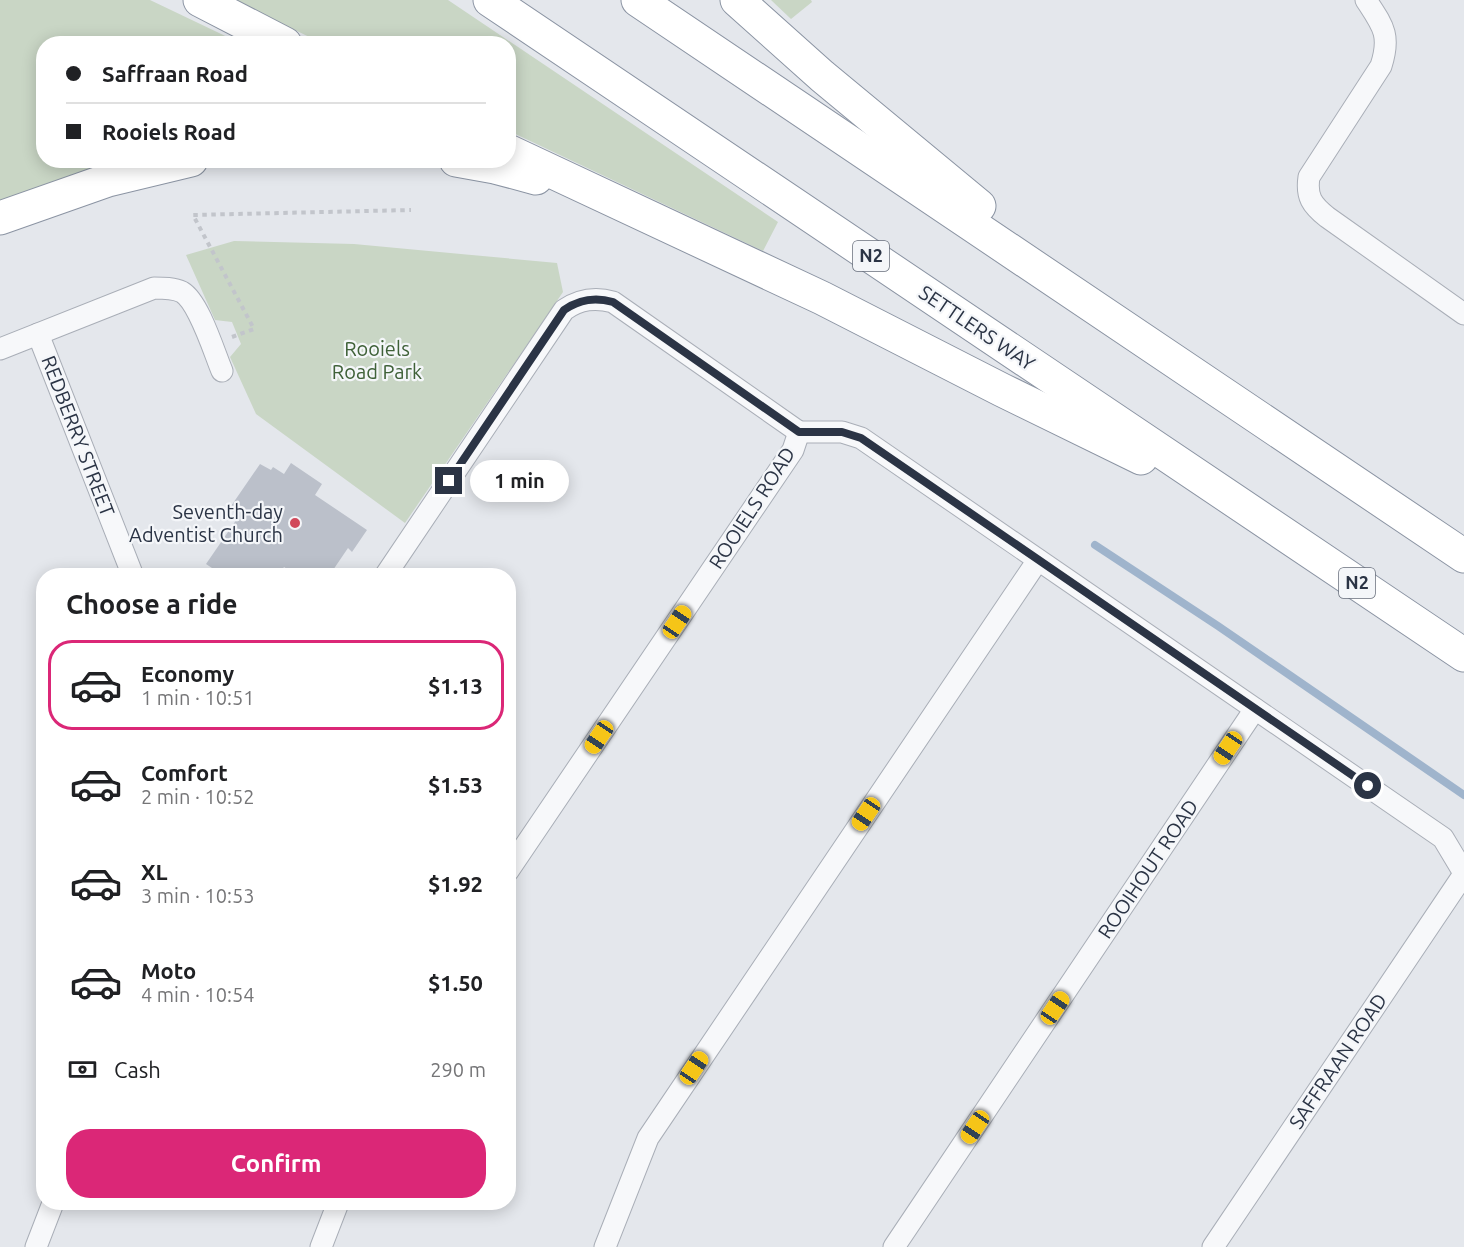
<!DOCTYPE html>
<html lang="en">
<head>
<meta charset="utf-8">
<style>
	:root { --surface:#fff; --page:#f2f2f2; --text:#202124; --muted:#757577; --line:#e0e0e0; --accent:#db2777 }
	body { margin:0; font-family:Ubuntu,sans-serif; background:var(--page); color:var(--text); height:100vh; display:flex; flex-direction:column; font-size:22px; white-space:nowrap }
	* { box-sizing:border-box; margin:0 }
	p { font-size:20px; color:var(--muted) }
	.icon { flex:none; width:33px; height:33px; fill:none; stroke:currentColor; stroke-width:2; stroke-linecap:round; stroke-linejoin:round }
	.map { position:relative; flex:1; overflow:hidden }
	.panel { position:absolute; left:36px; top:568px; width:480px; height:642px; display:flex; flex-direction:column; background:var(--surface); border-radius:24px; box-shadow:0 3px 15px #0003 }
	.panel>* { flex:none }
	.top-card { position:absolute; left:36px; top:36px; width:480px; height:132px; border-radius:24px; box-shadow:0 3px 15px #0003; display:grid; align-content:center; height:132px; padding:0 30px; background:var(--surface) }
	.end { position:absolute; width:27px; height:27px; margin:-14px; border:8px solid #2b3445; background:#fff; box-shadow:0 0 0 3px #fff }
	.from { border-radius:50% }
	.bubble { position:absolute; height:42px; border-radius:21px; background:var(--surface); box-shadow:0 3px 15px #0003; font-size:20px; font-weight:700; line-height:42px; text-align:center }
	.car { position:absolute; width:18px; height:36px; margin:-18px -9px; border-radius:8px; box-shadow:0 0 4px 2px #0007; background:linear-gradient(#f5c518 24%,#345 0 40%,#f5c518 0 76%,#345 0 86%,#f5c518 0) }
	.top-card b { display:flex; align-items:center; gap:21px; height:57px; font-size:22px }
	.top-card b+b { border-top:2px solid var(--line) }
	.top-card i { width:15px; height:15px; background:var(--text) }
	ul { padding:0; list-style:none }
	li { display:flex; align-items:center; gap:18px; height:90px; margin:0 12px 9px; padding:0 18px; border:3px solid transparent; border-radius:24px }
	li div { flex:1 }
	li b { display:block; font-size:22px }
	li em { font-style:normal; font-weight:700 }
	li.on { border-color:var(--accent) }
	li>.icon { width:54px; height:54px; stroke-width:1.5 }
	h2 { padding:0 30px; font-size:27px; line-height:72px }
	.pay { display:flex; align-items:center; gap:15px; height:66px; padding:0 30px; font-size:22px }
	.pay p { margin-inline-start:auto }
	.primary-button { display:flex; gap:12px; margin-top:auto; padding:12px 30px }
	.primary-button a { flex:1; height:69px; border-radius:24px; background:var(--accent); color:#fff; font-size:24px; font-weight:700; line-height:69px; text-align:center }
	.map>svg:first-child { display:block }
	.green { fill:#c9d6c5 }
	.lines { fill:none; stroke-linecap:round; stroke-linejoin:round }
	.stream { stroke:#9fb4cc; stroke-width:8 }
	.building { fill:#bbc0ca }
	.minor-casing { stroke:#a9aeb7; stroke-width:23 }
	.motorway-casing { stroke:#8b94a3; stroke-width:35 }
	.path { stroke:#c2c5cb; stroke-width:4; stroke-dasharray:4.5 4.5; stroke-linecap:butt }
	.minor { stroke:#f7f8fa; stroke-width:21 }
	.motorway { stroke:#fff; stroke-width:33 }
	.route { stroke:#2b3445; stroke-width:8 }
	.poi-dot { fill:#d1495b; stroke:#f4f6f9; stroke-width:2 }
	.labels { text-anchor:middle; stroke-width:4.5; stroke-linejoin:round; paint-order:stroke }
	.shield { fill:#f4f6f9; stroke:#676e7b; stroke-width:1.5 }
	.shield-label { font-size:18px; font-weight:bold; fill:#2b3445 }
	.street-label { font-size:20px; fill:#2b3445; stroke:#f4f6f9 }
	.park-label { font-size:20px; fill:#3f6138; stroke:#f4f6f9 }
	.poi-label { font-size:20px; fill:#2b3445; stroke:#f4f6f9; text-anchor:end }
</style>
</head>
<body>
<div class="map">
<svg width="1464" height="1247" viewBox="0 0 1464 1247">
	<rect width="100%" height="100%" fill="#e4e7ec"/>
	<g class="green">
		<path d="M0,0h150l90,43 -196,1v116l67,1 -111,41z"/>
		<path d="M232,0h216l330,222 -15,29 -254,-120 -1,-87 -186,-1z"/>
		<path d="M771,0h40l1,2 -21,17z"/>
		<path d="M234,241l120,3 203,19 6,29 -158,231 -149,-109 -26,-57 11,-13 -9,-22 -17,-2 -29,-65z"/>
	</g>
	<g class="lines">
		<path class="stream" d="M1095,545l123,81 246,169"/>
	</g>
	<path class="building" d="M291,463l31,21 -7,11 52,35 -15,22 -4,-4 -19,28h-31l-14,-9 -6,9h-54l-18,-12 33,-48 -10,-7 31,-45 11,6 2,-3 11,7z"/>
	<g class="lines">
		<g class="minor-casing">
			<g id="minor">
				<path d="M1366,0c17,26 25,35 15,66l-72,111c-3,20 3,28 18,40l137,97"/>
				<path d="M38,334l95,242"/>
				<path d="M0,349l154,-61c9,0 20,0 28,4 17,10 32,60 40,79"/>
				<path d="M799,432h43l19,6 582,400 21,35"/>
				<path d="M385,576l179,-266c16,-11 31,-13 49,-8l186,130"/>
				<path d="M508,871l285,-421 6,-18"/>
				<path d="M36,1247l17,-44"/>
				<path d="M321,1247l17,-44"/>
				<path d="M605,1247l43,-109 390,-578"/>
				<path d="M894,1247l361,-538"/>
				<path d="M1213,1247l251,-373"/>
			</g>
		</g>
		<g class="motorway-casing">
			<g id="motorway">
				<path d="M200,0l85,44"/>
				<path d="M490,0l974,655"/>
				<path d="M638,0l826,556"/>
				<path d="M737,0l85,76 157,130"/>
				<path d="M508,151l314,147 180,92 139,68"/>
				<path d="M456,160l39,7 41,11"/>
				<path d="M0,218l108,-38 83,-20"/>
			</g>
		</g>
		<path class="path" d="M232,337l22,-8 -61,-114 218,-5"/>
		<use href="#minor" class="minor"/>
		<use href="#motorway" class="motorway"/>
	</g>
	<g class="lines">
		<path class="route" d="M449,481l115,-171c16,-11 31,-13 49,-8l186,130h43l19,6 507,348"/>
	</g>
	<circle class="poi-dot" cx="295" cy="523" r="6"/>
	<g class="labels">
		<g class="shield">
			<rect x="853" y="241" width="36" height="30" rx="4.5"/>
			<rect x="1339" y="568" width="36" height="30" rx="4.5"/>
		</g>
		<g class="shield-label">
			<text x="871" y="262">N2</text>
			<text x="1357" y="589">N2</text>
		</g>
		<g class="street-label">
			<text transform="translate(977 328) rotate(34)" y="7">SETTLERS WAY</text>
			<text transform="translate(78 436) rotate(69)" y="7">REDBERRY STREET</text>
			<text transform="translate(752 508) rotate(-57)" y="7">ROOIELS ROAD</text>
			<text transform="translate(1148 869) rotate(-56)" y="7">ROOIHOUT ROAD</text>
			<text transform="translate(1338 1061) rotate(-56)" y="7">SAFFRAAN ROAD</text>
		</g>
		<g class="park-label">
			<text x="377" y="356">Rooiels<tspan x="377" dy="23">Road Park</tspan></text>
		</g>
		<g class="poi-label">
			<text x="283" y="519">Seventh-day<tspan x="283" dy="23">Adventist Church</tspan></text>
		</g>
	</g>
</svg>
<i class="end from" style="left:1368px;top:786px"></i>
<i class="end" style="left:449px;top:481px"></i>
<div class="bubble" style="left:470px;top:460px;width:99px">1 min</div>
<i class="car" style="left:677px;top:622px;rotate:34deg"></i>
<i class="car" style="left:599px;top:737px;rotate:214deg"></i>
<i class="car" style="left:1228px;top:748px;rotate:214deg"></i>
<i class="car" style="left:866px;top:814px;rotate:214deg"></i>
<i class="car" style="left:1055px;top:1008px;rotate:34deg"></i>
<i class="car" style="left:694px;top:1068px;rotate:34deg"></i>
<i class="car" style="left:975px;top:1127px;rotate:214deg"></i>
<div class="top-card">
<b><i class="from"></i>Saffraan Road</b>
<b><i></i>Rooiels Road</b>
</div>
<section class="panel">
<h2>Choose a ride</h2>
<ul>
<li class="on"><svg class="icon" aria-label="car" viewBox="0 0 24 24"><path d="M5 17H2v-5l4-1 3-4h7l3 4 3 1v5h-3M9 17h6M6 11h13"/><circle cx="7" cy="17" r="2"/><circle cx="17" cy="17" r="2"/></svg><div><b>Economy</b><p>1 min · 10:51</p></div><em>$1.13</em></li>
<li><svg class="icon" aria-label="car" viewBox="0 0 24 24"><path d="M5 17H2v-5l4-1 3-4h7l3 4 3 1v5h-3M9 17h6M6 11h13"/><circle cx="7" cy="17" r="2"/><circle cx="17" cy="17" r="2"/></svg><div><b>Comfort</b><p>2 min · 10:52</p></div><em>$1.53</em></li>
<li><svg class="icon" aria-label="car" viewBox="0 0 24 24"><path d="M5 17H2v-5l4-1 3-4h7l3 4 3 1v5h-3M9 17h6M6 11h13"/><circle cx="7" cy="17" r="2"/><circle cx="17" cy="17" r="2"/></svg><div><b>XL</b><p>3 min · 10:53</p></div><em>$1.92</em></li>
<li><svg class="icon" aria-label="car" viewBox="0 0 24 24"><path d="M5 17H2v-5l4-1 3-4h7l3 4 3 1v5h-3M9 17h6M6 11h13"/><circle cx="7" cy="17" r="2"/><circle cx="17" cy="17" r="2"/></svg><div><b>Moto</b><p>4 min · 10:54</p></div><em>$1.50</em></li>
</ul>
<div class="pay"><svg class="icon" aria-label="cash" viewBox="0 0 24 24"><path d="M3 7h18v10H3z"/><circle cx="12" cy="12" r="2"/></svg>Cash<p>290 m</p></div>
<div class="primary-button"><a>Confirm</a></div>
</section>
</div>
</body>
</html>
